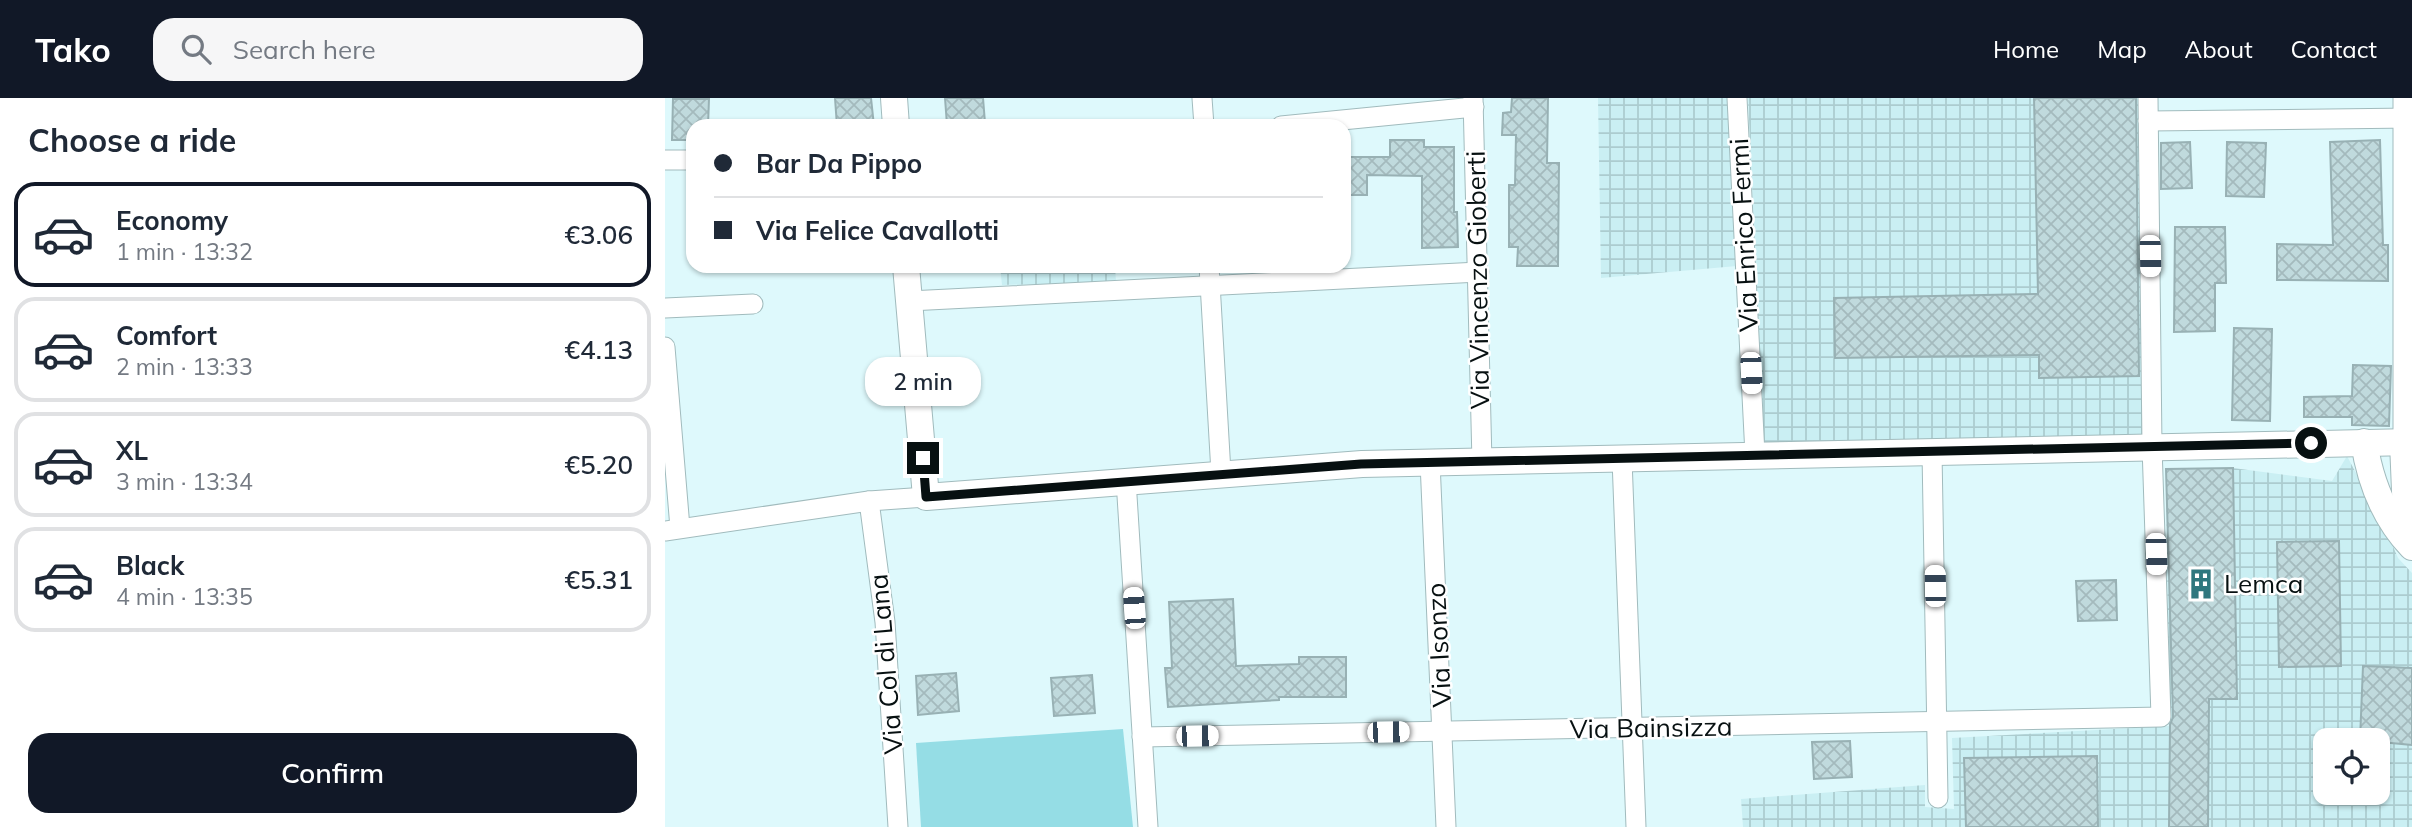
<!DOCTYPE html>
<html lang="en">
<head>
<meta charset="utf-8">
<style>
	:root { --surface:#fff; --page:#f6f6f7; --text:#1f2937; --muted:#747a83; --line:#e0e1e3; --accent:#111827 }
	body { margin:0; font-family:Mulish,sans-serif; background:var(--page); color:var(--text); height:100vh; display:flex; flex-direction:column; font-size:26px; white-space:nowrap }
	* { box-sizing:border-box; margin:0 }
	p { font-size:23px; color:var(--muted) }
	.icon { flex:none; width:38px; height:38px; fill:none; stroke:currentColor; stroke-width:2; stroke-linecap:round; stroke-linejoin:round }
	.map { position:relative; flex:1; overflow:hidden }
	.panel { display:flex; flex-direction:column; background:var(--surface); width:665px }
	.panel>* { flex:none }
	.guide { position:absolute; left:21px; top:21px; width:665px; height:154px; border-radius:21px; box-shadow:0 2px 5px #0004; display:grid; align-content:center; height:154px; padding:0 28px; background:var(--surface) }
	.fabs { position:absolute; left:1648px; top:630px; display:grid; gap:14px }
	.fabs a { display:grid; place-items:center; width:77px; height:77px; border-radius:14px; background:var(--surface); box-shadow:0 2px 5px #0004; font-size:35px }
	.end { position:absolute; width:32px; height:32px; margin:-16px; border:9px solid #071011; background:#fff; box-shadow:0 0 0 4px #fff }
	.from { border-radius:50% }
	.bubble { position:absolute; height:49px; border-radius:21px; background:var(--surface); box-shadow:0 2px 5px #0004; font-size:23px; font-weight:600; line-height:49px; text-align:center }
	.car { position:absolute; width:21px; height:42px; margin:-21px -10px; border-radius:9px; box-shadow:0 0 5px 2px #0007; background:linear-gradient(#fff 24%,#345 0 40%,#fff 0 76%,#345 0 86%,#fff 0) }
	.guide b { display:flex; align-items:center; gap:24px; height:66px; font-size:26px }
	.guide b+b { border-top:2px solid var(--line) }
	.guide i { width:18px; height:18px; background:var(--text) }
	ul { padding:0; list-style:none }
	li { display:flex; align-items:center; gap:21px; height:105px; margin:0 14px 10px; padding:0 14px; border:4px solid var(--line); border-radius:21px }
	li div { flex:1 }
	li b { display:block; font-size:26px }
	li em { font-style:normal; font-weight:600 }
	li.active { border-color:var(--accent) }
	li>.icon { width:63px; height:63px; stroke-width:1.5 }
	h2 { padding:0 28px; font-size:32px; line-height:84px }
	.button { display:flex; gap:14px; margin-top:auto; padding:14px 28px }
	.button a { flex:1; height:80px; border-radius:21px; background:var(--accent); color:#fff; font-size:28px; font-weight:600; line-height:80px; text-align:center }
	header { display:flex; align-items:center; gap:42px; box-sizing:border-box; height:98px; padding:0 35px; background:var(--accent); color:#fff }
	header strong { font-size:33px }
	nav { display:flex; gap:38px; margin-inline-start:auto; font-size:24px }
	.search { width:490px; height:63px; background:var(--page); display:flex; align-items:center; gap:18px; box-sizing:border-box; padding:0 24px; border-radius:21px; color:var(--muted); font-size:26px }
	main { display:flex; flex:1; min-height:0 }
	.map>svg:first-child { display:block }
	.industrial { fill:url(#industrial-grid); fill-rule:evenodd }
	.grass { fill:#95dde5 }
	.building { fill:url(#building-cross-hatch); stroke:#98b1b4; stroke-width:2 }
	.lines { fill:none; stroke-linecap:round; stroke-linejoin:round }
	.street-casing { stroke:#a1bbbd; stroke-width:21 }
	.secondary-casing { stroke:#a1bbbd; stroke-width:28 }
	.street { stroke:#fff; stroke-width:19 }
	.secondary { stroke:#fff; stroke-width:26 }
	.route { stroke:#071011; stroke-width:9 }
	.labels { text-anchor:middle; stroke-width:5; stroke-linejoin:round; paint-order:stroke }
	.street-label { font-size:26px; fill:#071011; stroke:#fff }
	.poi-label { font-size:26px; fill:#071011; stroke:#fff; text-anchor:start }
</style>
</head>
<body>
<header>
<strong>Tako</strong>
<div class="search"><svg class="icon" aria-label="search" viewBox="0 0 24 24"><circle cx="10" cy="10" r="6"/><path d="M15 15l6 6"/></svg>Search here</div>
<nav><a>Home</a><a>Map</a><a>About</a><a>Contact</a></nav>
</header>
<main>
<section class="panel">
<h2>Choose a ride</h2>
<ul>
<li class="active"><svg class="icon" aria-label="car" viewBox="0 0 24 24"><path d="M5 17H2v-5l4-1 3-4h7l3 4 3 1v5h-3M9 17h6M6 11h13"/><circle cx="7" cy="17" r="2"/><circle cx="17" cy="17" r="2"/></svg><div><b>Economy</b><p>1 min · 13:32</p></div><em>€3.06</em></li>
<li><svg class="icon" aria-label="car" viewBox="0 0 24 24"><path d="M5 17H2v-5l4-1 3-4h7l3 4 3 1v5h-3M9 17h6M6 11h13"/><circle cx="7" cy="17" r="2"/><circle cx="17" cy="17" r="2"/></svg><div><b>Comfort</b><p>2 min · 13:33</p></div><em>€4.13</em></li>
<li><svg class="icon" aria-label="car" viewBox="0 0 24 24"><path d="M5 17H2v-5l4-1 3-4h7l3 4 3 1v5h-3M9 17h6M6 11h13"/><circle cx="7" cy="17" r="2"/><circle cx="17" cy="17" r="2"/></svg><div><b>XL</b><p>3 min · 13:34</p></div><em>€5.20</em></li>
<li><svg class="icon" aria-label="car" viewBox="0 0 24 24"><path d="M5 17H2v-5l4-1 3-4h7l3 4 3 1v5h-3M9 17h6M6 11h13"/><circle cx="7" cy="17" r="2"/><circle cx="17" cy="17" r="2"/></svg><div><b>Black</b><p>4 min · 13:35</p></div><em>€5.31</em></li>
</ul>
<div class="button"><a>Confirm</a></div>
</section>
<div class="map">
<svg width="1747" height="729" viewBox="0 0 1747 729">
	<defs>
		<pattern id="industrial-grid" width="8" height="8" patternUnits="userSpaceOnUse" patternTransform="scale(1.75)"><rect width="8" height="8" fill="#caeff3"/><path d="M0 4h8M4 0v8" fill="none" stroke="#accccf"/></pattern>
		<pattern id="building-cross-hatch" width="8" height="8" patternUnits="userSpaceOnUse" patternTransform="scale(1.75)"><rect width="8" height="8" fill="#c0dadd"/><path d="M0 0l8 8M0 8l8-8" fill="none" stroke="#a4babd"/></pattern>
	</defs>
	<rect width="100%" height="100%" fill="#def9fc"/>
	<g class="industrial">
		<path d="M933,0h129l10,168 -136,12z"/>
		<path d="M1083,0h390l5,339 -379,7z"/>
		<path d="M335,168h115l1,16 -114,3z"/>
		<path d="M1682,358l39,74 12,28 14,15v254h-669l-2,-28 184,-14v22l29,2 -2,-71 217,-12 -3,-257 67,-1 99,13zM1661,642h52v53h-52z"/>
	</g>
	<path class="grass" d="M458,631l10,98h-212l-5,-84z"/>
	<g class="building">
		<path d="M170,0h36l3,28h-37z"/>
		<path d="M280,0h38l2,25 -38,2z"/>
		<path d="M847,0h36l-1,65h12l-1,103h-41l1,-19h-9v-62h6l1,-50h-14l1,-22 8,-1z"/>
		<path d="M1369,0h102l3,278 -100,2v-23l-204,3 -1,-60 204,-4z"/>
		<path d="M8,1h36l-1,27h-15v14h-21z"/>
		<path d="M725,42h34v7h30v65h3l1,35 -36,1v-72l-55,-1v20h-23v-25h6v-13h40z"/>
		<path d="M1715,42l3,105h5v36l-111,-1v-36l56,1 -3,-103z"/>
		<path d="M1525,44l2,46 -31,1v-46z"/>
		<path d="M1562,44l39,1 -2,54 -38,-1z"/>
		<path d="M1510,129h50l1,56h-11v48l-41,1z"/>
		<path d="M1569,230l38,1 -2,92 -38,-1z"/>
		<path d="M1688,267l38,1 -2,60 -37,-1v-8h-48v-20l48,-1z"/>
		<path d="M1568,370l4,231h-28l-1,128h-39l1,-102 3,-8 -7,-248z"/>
		<path d="M1674,443l2,125 -62,1 -2,-125z"/>
		<path d="M1451,482l1,40 -39,1 -2,-40z"/>
		<path d="M568,501l3,67 63,-2v-7h47v40h-67v3l-111,7 -3,-39h7l-3,-66z"/>
		<path d="M1698,568l49,2v77l-52,-5z"/>
		<path d="M291,575l3,38 -41,4 -2,-39z"/>
		<path d="M427,577l3,38 -41,3 -3,-38z"/>
		<path d="M1185,643l2,36 -38,2 -2,-37z"/>
		<path d="M1432,658l1,71h-132l-2,-69z"/>
	</g>
	<g class="lines">
		<g class="street-casing">
			<g id="street">
				<path d="M537,0l2,28"/>
				<path d="M808,0l9,364"/>
				<path d="M1072,0l18,357"/>
				<path d="M1483,23l264,-3"/>
				<path d="M616,28l193,-19"/>
				<path d="M0,62h28"/>
				<path d="M544,168l12,207"/>
				<path d="M244,203l570,-29"/>
				<path d="M0,210l88,-4"/>
				<path d="M0,249l15,181"/>
				<path d="M1738,344v-344"/>
				<path d="M1267,354l6,346"/>
				<path d="M957,361l14,368"/>
				<path d="M765,364l16,365"/>
				<path d="M461,382l22,347"/>
				<path d="M204,403l16,121 13,205"/>
				<path d="M0,433l204,-30 57,-4"/>
				<path d="M477,639l1019,-20 -9,-271 -4,-348"/>
			</g>
		</g>
		<g class="secondary-casing">
			<g id="secondary">
				<path d="M229,0l2,28"/>
				<path d="M241,168l20,231 436,-33 1050,-22"/>
				<path d="M1699,344c6,39 20,76 48,105"/>
				<path d="M1738,344l3,73 6,21"/>
			</g>
		</g>
		<use href="#street" class="street"/>
		<use href="#secondary" class="secondary"/>
	</g>
	<g class="lines">
		<path class="route" d="M258,360l3,39 435,-33 950,-21"/>
	</g>
	<defs>
		<g id="building-bare" transform="scale(2.415)"><path d="M-4-6H4V6H1V3H-1V6H-4ZM-2.5-4.3h1.7v1.8h-1.7ZM.8-4.3h1.7v1.8H.8ZM-2.5-1h1.7V.8h-1.7ZM.8-1h1.7V.8H.8Z" fill="#2e777e" stroke="#fff" stroke-width="2.5" paint-order="stroke"/></g>
	</defs>
	<g fill-rule="evenodd">
		<use href="#building-bare" x="1536" y="486"/>
	</g>
	<g class="labels">
		<g class="street-label">
			<text transform="translate(1079 137) rotate(-93)" y="9">Via Enrico Fermi</text>
			<text transform="translate(813 182) rotate(-91)" y="9">Via Vincenzo Gioberti</text>
			<text transform="translate(774 547) rotate(-93)" y="9">Via Isonzo</text>
			<text transform="translate(221 566) rotate(-95)" y="9">Via Col di Lana</text>
			<text transform="translate(986 630) rotate(-1)" y="9">Via Bainsizza</text>
		</g>
		<g class="poi-label">
			<text x="1559" y="495">Lemca</text>
		</g>
	</g>
</svg>
<div class="fabs">
<a><svg class="icon" aria-label="locate" viewBox="0 0 24 24"><circle cx="12" cy="12" r="6"/><path d="M12 2v4M12 18v4M2 12h4M18 12h4"/></svg></a>
</div>
<i class="end from" style="left:1646px;top:345px"></i>
<i class="end" style="left:258px;top:360px"></i>
<div class="bubble" style="left:200px;top:259px;width:116px">2 min</div>
<i class="car" style="left:1485px;top:158px;rotate:179deg"></i>
<i class="car" style="left:1086px;top:275px;rotate:177deg"></i>
<i class="car" style="left:1491px;top:456px;rotate:178deg"></i>
<i class="car" style="left:1270px;top:488px;rotate:359deg"></i>
<i class="car" style="left:469px;top:510px;rotate:356deg"></i>
<i class="car" style="left:723px;top:634px;rotate:89deg"></i>
<i class="car" style="left:532px;top:638px;rotate:89deg"></i>
<div class="guide">
<b><i class="from"></i>Bar Da Pippo</b>
<b><i></i>Via Felice Cavallotti</b>
</div>
</div>
</main>
</body>
</html>
